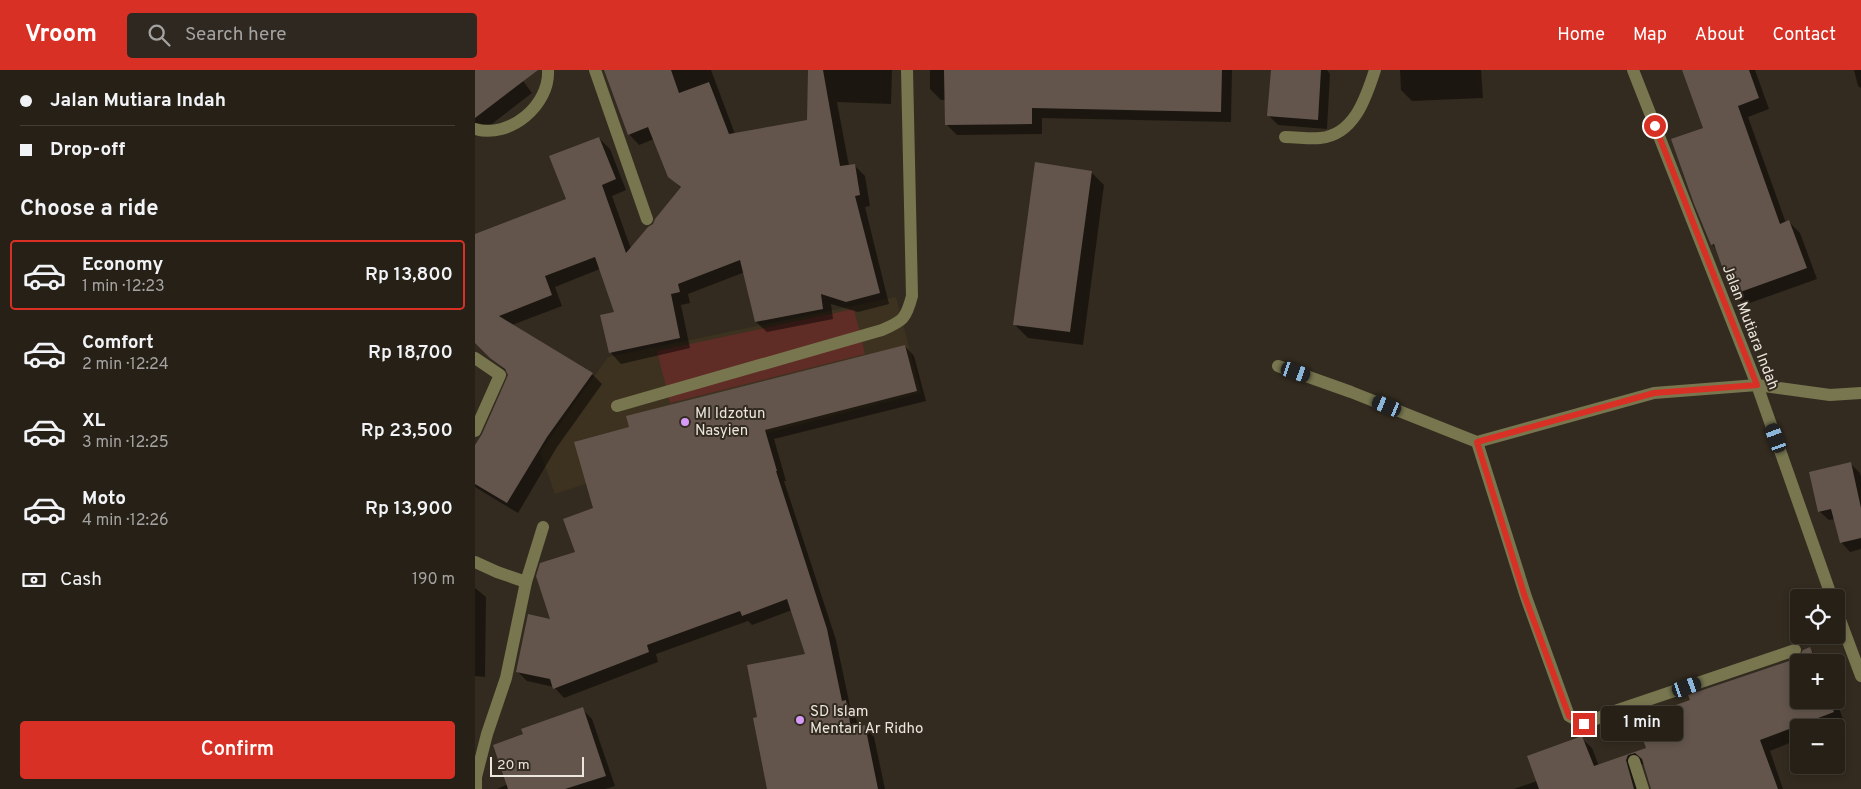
<!DOCTYPE html>
<html lang="en">
<head>
<meta charset="utf-8">
<style>
	:root { --surface:#262017; --page:#2e2820; --text:#f1f3f6; --muted:#a4a3a1; --line:#423e36; --accent:#d93025 }
	body { margin:0; font-family:Overpass,sans-serif; background:var(--page); color:var(--text); height:100vh; display:flex; flex-direction:column; font-size:19px; white-space:nowrap }
	* { box-sizing:border-box; margin:0 }
	p { font-size:16px; color:var(--muted) }
	.icon { flex:none; width:28px; height:28px; fill:none; stroke:currentColor; stroke-width:2; stroke-linecap:round; stroke-linejoin:round }
	.map { position:relative; flex:1; overflow:hidden }
	.drawer { display:flex; flex-direction:column; background:var(--surface); width:475px }
	.drawer>* { flex:none }
	.top-card { display:grid; align-content:center; height:110px; padding:0 20px; background:var(--surface) }
	.tools { position:absolute; left:1315px; top:519px; display:grid; gap:10px }
	.tools a { display:grid; place-items:center; width:55px; height:55px; border-radius:5px; background:var(--surface); box-shadow:0 2px 8px #0003,0 0 0 1px var(--line); font-size:25px }
	.scale { position:absolute; left:15px; bottom:12px; width:94px; box-sizing:border-box; padding-left:5px; border:2px solid #ebe6de; border-top:0; font-size:14px; line-height:18px; white-space:nowrap; color:#ebe6de; -webkit-text-stroke:4px #332b1f; paint-order:stroke }
	.end { position:absolute; width:22px; height:22px; margin:-11px; border:6px solid #d93025; background:#fff; box-shadow:0 0 0 2px #fff }
	.from { border-radius:50% }
	.bubble { position:absolute; height:35px; border-radius:5px; background:var(--surface); box-shadow:0 2px 8px #0003,0 0 0 1px var(--line); font-size:16px; font-weight:600; line-height:35px; text-align:center }
	.car { position:absolute; width:15px; height:30px; margin:-15px -8px; border-radius:6px; box-shadow:0 0 4px 1px #0007; background:linear-gradient(#222 24%,#8ab4d8 0 40%,#222 0 76%,#8ab4d8 0 86%,#222 0) }
	.top-card b { display:flex; align-items:center; gap:18px; height:48px; font-size:19px }
	.top-card b+b { border-top:1px solid var(--line) }
	.top-card i { width:12px; height:12px; background:var(--text) }
	ul { padding:0; list-style:none }
	li { display:flex; align-items:center; gap:15px; height:70px; margin:0 10px 8px; padding:0 10px; border:2px solid transparent; border-radius:5px }
	li div { flex:1 }
	li b { display:block; font-size:19px }
	li em { font-style:normal; font-weight:600 }
	li.on { border-color:var(--accent) }
	li>.icon { width:45px; height:45px; stroke-width:1.5 }
	h2 { padding:0 20px; font-size:22px; line-height:60px }
	.pay { display:flex; align-items:center; gap:12px; height:55px; padding:0 20px; font-size:19px }
	.pay p { margin-inline-start:auto }
	.cta { display:flex; gap:10px; margin-top:auto; padding:10px 20px }
	.cta a { flex:1; height:58px; border-radius:5px; background:var(--accent); color:#fff; font-size:20px; font-weight:600; line-height:58px; text-align:center }
	header { display:flex; align-items:center; gap:30px; box-sizing:border-box; height:70px; padding:0 25px; background:var(--accent); color:#fff }
	header strong { font-size:24px }
	nav { display:flex; gap:28px; margin-inline-start:auto; font-size:18px }
	.search { width:350px; height:45px; background:var(--page); display:flex; align-items:center; gap:12px; box-sizing:border-box; padding:0 18px; border-radius:5px; color:var(--muted); font-size:19px }
	main { display:flex; flex:1; min-height:0 }
	.map>svg:first-child { display:block }
	.built { fill:#3d3220 }
	.green { fill:#602c26 }
	.shadow { fill:#0007 }
	.building { fill:#63554c }
	.lines { fill:none; stroke-linecap:round; stroke-linejoin:round }
	.minor { stroke:#77764f; stroke-width:12 }
	.route { stroke:#d93025; stroke-width:6 }
	.poi-dot { fill:#d69bfa; stroke:#332b1f; stroke-width:2 }
	.labels { text-anchor:middle; stroke-width:4; stroke-linejoin:round; paint-order:stroke }
	.street-label { font-size:15px; fill:#ebe6de; stroke:#332b1f }
	.poi-label { font-size:15px; fill:#ebe6de; stroke:#332b1f; text-anchor:start }
</style>
</head>
<body>
<header>
<strong>Vroom</strong>
<div class="search"><svg class="icon" aria-label="search" viewBox="0 0 24 24"><circle cx="10" cy="10" r="6"/><path d="M15 15l6 6"/></svg>Search here</div>
<nav><a>Home</a><a>Map</a><a>About</a><a>Contact</a></nav>
</header>
<main>
<section class="drawer">
<div class="top-card">
<b><i class="from"></i>Jalan Mutiara Indah</b>
<b><i></i>Drop-off</b>
</div>
<h2>Choose a ride</h2>
<ul>
<li class="on"><svg class="icon" aria-label="car" viewBox="0 0 24 24"><path d="M5 17H2v-5l4-1 3-4h7l3 4 3 1v5h-3M9 17h6M6 11h13"/><circle cx="7" cy="17" r="2"/><circle cx="17" cy="17" r="2"/></svg><div><b>Economy</b><p>1 min · 12:23</p></div><em>Rp 13,800</em></li>
<li><svg class="icon" aria-label="car" viewBox="0 0 24 24"><path d="M5 17H2v-5l4-1 3-4h7l3 4 3 1v5h-3M9 17h6M6 11h13"/><circle cx="7" cy="17" r="2"/><circle cx="17" cy="17" r="2"/></svg><div><b>Comfort</b><p>2 min · 12:24</p></div><em>Rp 18,700</em></li>
<li><svg class="icon" aria-label="car" viewBox="0 0 24 24"><path d="M5 17H2v-5l4-1 3-4h7l3 4 3 1v5h-3M9 17h6M6 11h13"/><circle cx="7" cy="17" r="2"/><circle cx="17" cy="17" r="2"/></svg><div><b>XL</b><p>3 min · 12:25</p></div><em>Rp 23,500</em></li>
<li><svg class="icon" aria-label="car" viewBox="0 0 24 24"><path d="M5 17H2v-5l4-1 3-4h7l3 4 3 1v5h-3M9 17h6M6 11h13"/><circle cx="7" cy="17" r="2"/><circle cx="17" cy="17" r="2"/></svg><div><b>Moto</b><p>4 min · 12:26</p></div><em>Rp 13,900</em></li>
</ul>
<div class="pay"><svg class="icon" aria-label="cash" viewBox="0 0 24 24"><path d="M3 7h18v10H3z"/><circle cx="12" cy="12" r="2"/></svg>Cash<p>190 m</p></div>
<div class="cta"><a>Confirm</a></div>
</section>
<div class="map">
<svg width="1386" height="719" viewBox="0 0 1386 719">
	<rect width="100%" height="100%" fill="#332b1f"/>
	<path class="built" d="M421,227l25,96 -285,74 -81,27 -15,-42 68,-95z"/>
	<path class="green" d="M379,239l11,45 -195,49 -13,-52z"/>
	<g class="shadow">
		<path d="M0,0h40l17,23 -57,44z"/>
		<path d="M130,0h106l24,64 73,-13 2,-51h82l-1,34 -54,-2 12,64 5,-1 11,11 5,30 -5,1 24,97 -31,8 -27,-8 2,15 -66,13 -11,-10 -11,-50 -57,22 2,9 -9,2 9,43 -69,16 -10,-11 -10,-37 15,-3 -16,-44 -45,18 7,19 -50,19 80,49 10,10 -45,63 -39,66 -43,-26v-39l8,-13 26,-61 -34,-33v-104l93,-38 31,-61 11,11 16,41 -14,6 19,53 23,-24 28,-36 -13,-13 -15,-37 -15,6 -10,-11z"/>
		<path d="M455,0h302l-1,52 -189,-4v16l-85,1 -11,-11 -1,-24h-4l-11,-11z"/>
		<path d="M797,0h55l3,4 -3,55 -49,-4 -9,-9z"/>
		<path d="M925,0h81l2,28 -71,3 -11,-11z"/>
		<path d="M1208,0h72l14,39 -21,8 38,106 3,-1 11,11 17,46 -73,26 -11,-11 -16,-44 -5,-6 -7,-115z"/>
		<path d="M1379,0h7v18l-3,-2z"/>
		<path d="M616,102l13,13 -21,160 -55,-7 -14,-14z"/>
		<path d="M430,276l9,10 12,45 -152,38 12,42h-2l52,159 14,66 5,5 3,17 6,-1 10,10 11,52h-116l-10,-71 48,-63 -15,-45 -40,15 -4,-4 -92,33 2,8 -94,36 -10,-11 -27,-6 -10,-10 35,-50 25,-69 18,-43z"/>
		<path d="M1376,394l9,9 1,4v72l-11,3 -9,-10 -6,-23 -6,1 -10,-9z"/>
		<path d="M0,518l11,9 -1,80 -10,-1z"/>
		<path d="M1335,579l11,13h-22v38h37l8,22 -14,6h-31v11l-29,12 13,38h-131l-8,-25 -5,1 2,24h-127l23,-8 44,-43 11,10 7,18 49,-18 44,-48 106,-41z"/>
		<path d="M107,639l10,10 23,67 -10,3h-108l11,-5 -14,-37z"/>
	</g>
	<g class="building">
		<path d="M0,0h63l-63,48z"/>
		<path d="M129,0h67l8,23 30,-11 20,52 78,-14 1,-50h15l17,96 15,-2 5,31 -5,1 25,97 -34,9 -25,-8 2,15 -68,13 -15,-62 -62,24 2,8 -9,2 9,44 -71,15 -9,-38 14,-3 -19,-55 -50,19 7,19 -53,21 94,57 -46,64 -40,66 -32,-19v-39l7,-11 26,-59 -3,-6 -15,-11 -15,-15v-109l91,-35 -17,-43 50,-19 17,42 -14,6 24,68 22,-26 5,-3 2,-5 26,-32 -13,-10 -20,-50 -20,8z"/>
		<path d="M469,0h278l-1,42 -189,-4v16l-87,1z"/>
		<path d="M796,0h50l-3,50 -51,-4z"/>
		<path d="M1207,0h67l10,28 -21,8 42,118 9,-4 18,48 -75,27 -18,-51 -3,1 -17,-41 -23,-65 32,-11z"/>
		<path d="M560,92l57,9 -22,161 -57,-7z"/>
		<path d="M430,275l12,46 -152,39 12,41h-1l51,158 15,72 4,-1 5,28 14,-3 13,64h-111l-14,-71 4,-1 -10,-52 58,-11 -18,-55 -45,17 -2,-5 -93,34 2,7 -96,37 -3,-10 -34,-7 12,-58 22,5 -14,-43 4,-13 35,-11 -12,-33 30,-11 -19,-66 55,-15 -3,-11z"/>
		<path d="M1376,392l10,46v30l-21,5 -9,-34 -13,3 -9,-40z"/>
		<path d="M1335,577l6,15h-17v38h30l5,12 -74,28 18,49h-127l-9,-30 -7,-6 -7,2 -2,5 8,29h-95l-12,-33 55,-20 12,30 52,-18 -10,-29 54,-19 -2,-5 110,-37 5,-8z"/>
		<path d="M108,637l23,69 -41,13h-57l-15,-44 30,-11 -2,-5z"/>
	</g>
	<g class="lines">
		<g class="minor">
			<path d="M120,0l52,149"/>
			<path d="M1158,0l124,315 75,213"/>
			<path d="M0,59c35,10 75,-24 73,-59"/>
			<path d="M810,67c12,0 24,2 35,1 34,-3 46,-40 55,-68"/>
			<path d="M0,288l25,17 -25,56"/>
			<path d="M803,296l73,26 126,50 177,-49 103,-8 73,10 31,-2"/>
			<path d="M142,336l265,-76c21,-9 24,-11 30,-34l-5,-226"/>
			<path d="M1002,372l49,155 43,119 15,8 31,-13 180,-61"/>
			<path d="M0,492l22,10 29,10"/>
			<path d="M1361,539l25,67"/>
			<path d="M1159,691l9,28"/>
			<path d="M1,719v-12l11,-43 19,-56 20,-96 17,-55"/>
		</g>
	</g>
	<g class="lines">
		<path class="route" d="M1109,654l-15,-8 -44,-119 -48,-155 177,-49 103,-8 -102,-259"/>
	</g>
	<g class="poi-dot">
		<circle cx="210" cy="352" r="5"/>
		<circle cx="325" cy="650" r="5"/>
	</g>
	<g class="labels">
		<g class="street-label">
			<text transform="translate(1276 257) rotate(69)" y="5">Jalan Mutiara Indah</text>
		</g>
		<g class="poi-label">
			<text x="220" y="348">MI Idzotun<tspan x="220" dy="17">Nasyien</tspan></text>
			<text x="335" y="646">SD Islam<tspan x="335" dy="17">Mentari Ar Ridho</tspan></text>
		</g>
	</g>
</svg>
<div class="tools">
<a><svg class="icon" aria-label="locate" viewBox="0 0 24 24"><circle cx="12" cy="12" r="6"/><path d="M12 2v4M12 18v4M2 12h4M18 12h4"/></svg></a>
<a>+</a>
<a>−</a>
</div>
<div class="scale">20 m</div>
<i class="end from" style="left:1180px;top:56px"></i>
<i class="end" style="left:1109px;top:654px"></i>
<div class="bubble" style="left:1126px;top:636px;width:82px">1 min</div>
<i class="car" style="left:821px;top:302px;rotate:109deg"></i>
<i class="car" style="left:912px;top:336px;rotate:292deg"></i>
<i class="car" style="left:1301px;top:368px;rotate:340deg"></i>
<i class="car" style="left:1212px;top:617px;rotate:71deg"></i>
</div>
</main>
</body>
</html>
